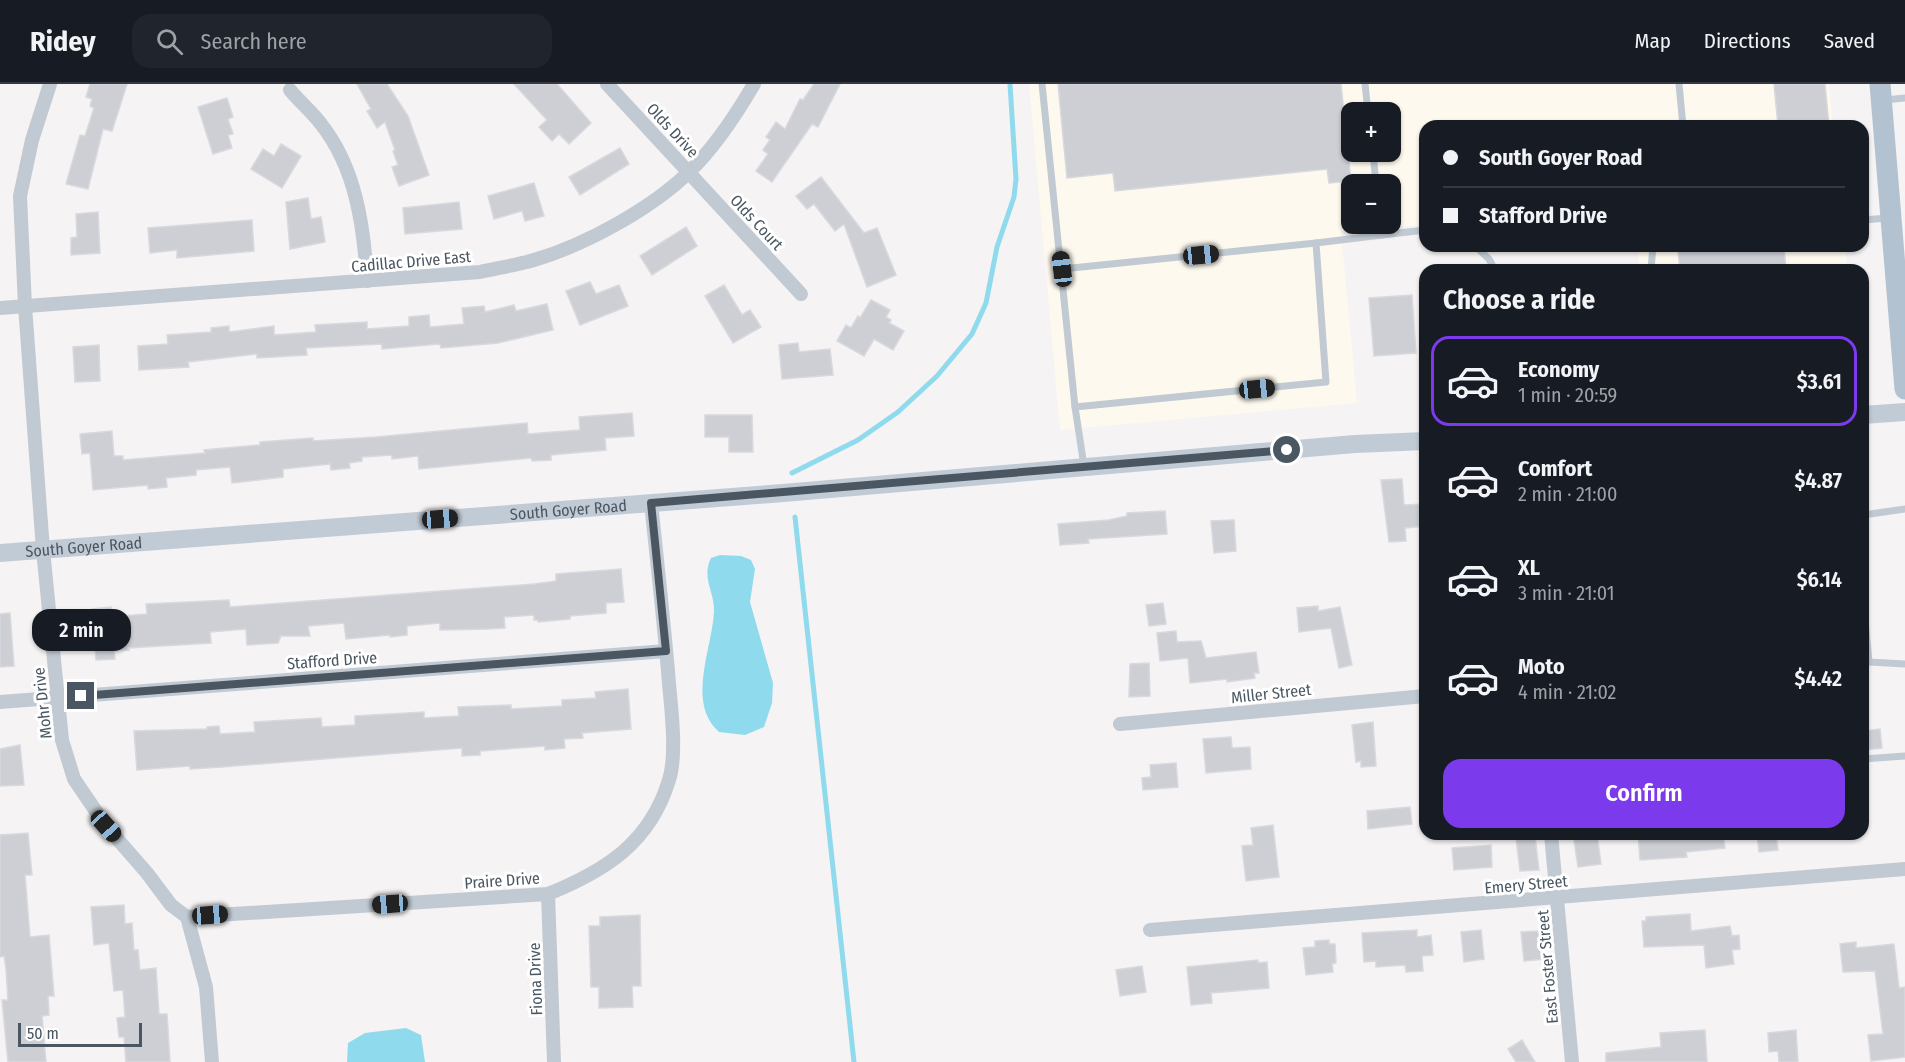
<!DOCTYPE html>
<html lang="en">
<head>
<meta charset="utf-8">
<style>
	:root { --surface:#171b24; --page:#20242c; --text:#f1f3f6; --muted:#9ea1a6; --line:#363941; --accent:#7c3aed }
	body { margin:0; font-family:"Fira Sans Condensed",sans-serif; background:var(--page); color:var(--text); height:100vh; display:flex; flex-direction:column; font-size:22px; white-space:nowrap }
	* { box-sizing:border-box; margin:0 }
	p { font-size:20px; color:var(--muted) }
	.icon { flex:none; width:33px; height:33px; fill:none; stroke:currentColor; stroke-width:2; stroke-linecap:round; stroke-linejoin:round }
	.map { position:relative; flex:1; overflow:hidden }
	.details { position:absolute; left:1419px; top:180px; width:450px; height:576px; display:flex; flex-direction:column; background:var(--surface); border-radius:18px; box-shadow:0 2px 4px #0004 }
	.details>* { flex:none }
	.hud { position:absolute; left:1419px; top:36px; width:450px; height:132px; border-radius:18px; box-shadow:0 2px 4px #0004; display:grid; align-content:center; height:132px; padding:0 24px; background:var(--surface) }
	.tools { position:absolute; left:1341px; top:18px; display:grid; gap:12px }
	.tools a { display:grid; place-items:center; width:60px; height:60px; border-radius:12px; background:var(--surface); box-shadow:0 2px 4px #0004; font-size:30px }
	.scale { position:absolute; left:18px; bottom:15px; width:124px; box-sizing:border-box; padding-left:6px; border:3px solid #4a5661; border-top:0; font-size:16px; line-height:21px; white-space:nowrap; color:#4a5661; -webkit-text-stroke:4px #fff; paint-order:stroke }
	.end { position:absolute; width:27px; height:27px; margin:-14px; border:8px solid #4a5661; background:#fff; box-shadow:0 0 0 3px #fff }
	.from { border-radius:50% }
	.bubble { position:absolute; height:42px; border-radius:18px; background:var(--surface); box-shadow:0 2px 4px #0004; font-size:20px; font-weight:600; line-height:42px; text-align:center }
	.car { position:absolute; width:18px; height:36px; margin:-18px -9px; border-radius:8px; box-shadow:0 0 4px 2px #0007; background:linear-gradient(#222 24%,#8ab4d8 0 40%,#222 0 76%,#8ab4d8 0 86%,#222 0) }
	.hud b { display:flex; align-items:center; gap:21px; height:57px; font-size:22px }
	.hud b+b { border-top:2px solid var(--line) }
	.hud i { width:15px; height:15px; background:var(--text) }
	ul { padding:0; list-style:none }
	li { display:flex; align-items:center; gap:18px; height:90px; margin:0 12px 9px; padding:0 12px; border:3px solid transparent; border-radius:18px }
	li div { flex:1 }
	li b { display:block; font-size:22px }
	li em { font-style:normal; font-weight:600 }
	li.on { border-color:var(--accent) }
	li>.icon { width:54px; height:54px; stroke-width:1.5 }
	h2 { padding:0 24px; font-size:27px; line-height:72px }
	.primary-button { display:flex; gap:12px; margin-top:auto; padding:12px 24px }
	.primary-button a { flex:1; height:69px; border-radius:18px; background:var(--accent); color:#fff; font-size:24px; font-weight:600; line-height:69px; text-align:center }
	header { display:flex; align-items:center; gap:36px; box-sizing:border-box; height:84px; padding:0 30px; background:var(--surface); border-bottom:2px solid var(--line) }
	header strong { font-size:28px }
	nav { display:flex; gap:33px; margin-inline-start:auto; font-size:21px }
	.search { width:420px; height:54px; background:var(--page); display:flex; align-items:center; gap:15px; box-sizing:border-box; padding:0 21px; border-radius:18px; color:var(--muted); font-size:22px }
	.map>svg:first-child { display:block }
	.commercial { fill:#fdf9ef; fill-rule:evenodd }
	.water { fill:#90daee }
	.lines { fill:none; stroke-linecap:round; stroke-linejoin:round }
	.stream { stroke:#90daee; stroke-width:5 }
	.building { fill:#cdcfd5; stroke:#d7d9de; stroke-width:1.5 }
	.lane { stroke:#c1cad2; stroke-width:7 }
	.street { stroke:#c1cad2; stroke-width:14 }
	.secondary { stroke:#c1cbd6; stroke-width:18 }
	.primary { stroke:#b3c2d1; stroke-width:21 }
	.route { stroke:#4a5661; stroke-width:8 }
	.labels { text-anchor:middle; stroke-width:6; stroke-linejoin:round; paint-order:stroke }
	.street-label { font-size:16px; fill:#4a5661; stroke:#fff }
</style>
</head>
<body>
<header>
<strong>Ridey</strong>
<div class="search"><svg class="icon" aria-label="search" viewBox="0 0 24 24"><circle cx="10" cy="10" r="6"/><path d="M15 15l6 6"/></svg>Search here</div>
<nav><a>Map</a><a>Directions</a><a>Saved</a></nav>
</header>
<div class="map">
<svg width="1905" height="978" viewBox="0 0 1905 978">
	<rect width="100%" height="100%" fill="#f5f3f3"/>
	<g class="commercial">
		<path d="M1029,0h800l4,42h-408v99l-84,6 16,172 -297,27zM1352,28h38v40h-38zM1352,100h38v40h-38z"/>
		<path d="M1638,162h207l2,24h-208z"/>
	</g>
	<g class="water">
		<path d="M720,471l21,1 10,4 4,9 -5,33 23,81 -1,20 -8,24 -19,8 -26,-3c-33,-29 -7,-83 -5,-120 1,-20 -13,-34 -3,-54z"/>
		<path d="M406,944l15,7 4,27h-78l1,-19 17,-10z"/>
	</g>
	<g class="lines">
		<g class="stream">
			<path d="M792,389l66,-33 40,-28 39,-36 35,-42 14,-31 11,-56 17,-50 2,-18 -6,-95"/>
			<path d="M795,433l59,545"/>
		</g>
	</g>
	<g class="building">
		<path d="M90,0h37l-15,47 -9,-2 -15,60 -22,-5 14,-49 5,1 9,-28 -4,-2 2,-7 -6,-2z"/>
		<path d="M357,0h30l21,32 21,59 -30,11 -7,-19 6,-2 -5,-14 2,-1 -10,-28 -8,6 -10,-17 4,-2z"/>
		<path d="M514,0h43l34,39 -22,21 -10,-10 -7,7 -13,-14 8,-7z"/>
		<path d="M814,0h26l-22,43 -6,-3 -40,58 -16,-11 12,-17 -5,-4 7,-10 -4,-3 10,-15 9,7 15,-30 3,1z"/>
		<path d="M1058,0h283l10,97 -22,2 -2,-14 -212,22 -2,-18 -46,5z"/>
		<path d="M1774,0h51l4,42h-51z"/>
		<path d="M227,14l6,19 -5,2 5,15 -5,1 4,13 -19,6 -15,-47z"/>
		<path d="M281,60l20,12 -19,32 -31,-19 12,-20 11,7z"/>
		<path d="M620,64l9,16 -49,31 -11,-18z"/>
		<path d="M821,93l43,56 13,-5 19,47 -29,12 -23,-63 -9,7 -21,-27 -7,5 -11,-13z"/>
		<path d="M534,99l10,33 -19,5 -3,-10 -28,8 -6,-23z"/>
		<path d="M308,114l3,21 10,-2 4,25 -35,7 -4,-47z"/>
		<path d="M459,118l3,27 -57,5 -2,-26z"/>
		<path d="M98,128l2,41 -29,2v-17l6,-1 -1,-23z"/>
		<path d="M252,136l2,31 -77,7v-8l-27,3 -2,-25z"/>
		<path d="M686,143l11,19 -45,29 -12,-19z"/>
		<path d="M1684,162h21l1,3 78,-3 2,24h-106l-2,-20h6z"/>
		<path d="M590,198l6,12 23,-9 9,21 -48,19 -14,-34z"/>
		<path d="M724,201l18,30 8,-5 11,17 -28,16 -28,-47z"/>
		<path d="M1412,211l4,58 -42,3 -5,-58z"/>
		<path d="M871,216l19,10 -4,7 5,3 -2,3 15,8 -11,19 -19,-11 -10,17 -27,-15 9,-16 5,3 7,-12 2,2z"/>
		<path d="M547,220l6,26 -55,13 -57,5 -1,-4 -58,5v-5l-76,4 1,7 -50,3v-4l-69,8 1,5 -50,3 -1,-24 30,-2 -1,-9 44,-3v-4l18,-2v6l45,-6v9l42,-3 -1,-7 52,-3v7l42,-3v-9l20,-2 1,12 34,-3 -2,-16 22,-2 1,6 29,-7 2,6z"/>
		<path d="M798,259l1,9 31,-3 3,26 -51,4 -3,-34z"/>
		<path d="M99,261l1,36 -25,1 -2,-35z"/>
		<path d="M632,329l2,23 -29,2 1,12 -55,5v5l-19,1 -1,-3 -112,11 -1,-13 -26,3v-4l-30,2v4l-13,2 1,5 -19,2 -1,-6 -47,5v8l-51,6 -2,-16 -34,3v5l-30,3 1,9 -19,2v-4l-55,5 -3,-37 -8,1 -2,-20 32,-3 2,25h9v4l82,-7 -1,-3 56,-5v-3l53,-4v3l63,-4 151,-14 1,11 52,-4 -1,-13z"/>
		<path d="M705,331h47l1,37h-24v-15h-24z"/>
		<path d="M1402,395l2,26 21,-1v22l-20,2 1,13 -17,1 -8,-62z"/>
		<path d="M1165,427l2,23 -79,5 1,4 -29,2 -2,-21 51,-4 18,-4v-3z"/>
		<path d="M1234,436l2,31 -22,2 -3,-32z"/>
		<path d="M621,485l3,33 -18,1v10l-36,3v3l-32,3v-2h-4v-5l-30,2 1,11 -18,1 -47,1v-7l-33,3v9l-17,2v-2l-44,4 -2,-16 -36,3 2,10h-29l-3,7 -31,2 -1,-16 -36,3 1,11 -83,5 1,2 -15,1 1,8 -19,1 -4,-51 19,-2 1,10 35,-3 -1,-10 83,-4 1,7 304,-23 22,-3v-7z"/>
		<path d="M1163,519l3,21 -17,2 -3,-21z"/>
		<path d="M1318,522v5l22,-4 12,58 -13,3 -8,-40 -32,4 -2,-24z"/>
		<path d="M10,529l4,53 -14,1v-53z"/>
		<path d="M1176,547l1,11 24,-1 5,17 50,-6 3,21h-5l1,5 -28,4v-3l-37,4 -2,-25 -28,3 -3,-28z"/>
		<path d="M1149,579l1,33 -21,1 1,-33z"/>
		<path d="M628,605l3,40 -49,4 1,5 -19,1 1,9 -20,2v-4l-65,5v4l-18,1v-8l-240,19 -32,2v-3l-53,4 -3,-39 73,-2v-2l12,-1 1,8 35,-2 -1,-10 67,-4 1,9 33,-2v-9l69,-4v6l35,-2 -1,-9 53,-2v4l51,-3v-6l34,-2 -1,-6z"/>
		<path d="M1373,638l3,44 -15,1v-6l-5,1 -4,-37z"/>
		<path d="M1880,645l2,19 -19,2v-19z"/>
		<path d="M1231,653l1,11 18,-1 1,22 -45,4 -3,-34z"/>
		<path d="M20,661l4,40 -24,1v-37z"/>
		<path d="M1176,679l2,24 -35,3 -1,-12 9,-1 -1,-12z"/>
		<path d="M1410,723l2,17 -44,5 -1,-18z"/>
		<path d="M1273,741l6,52 -33,4 -4,-35 11,-1 -2,-17z"/>
		<path d="M28,749l4,42h-7l5,62 19,-2 5,61h-6l1,19 -7,1 4,46h-38l-6,-62h6l-2,-31 -2,-13 -4,1v-122z"/>
		<path d="M1573,750h24l4,30 -23,3z"/>
		<path d="M1638,750h85l2,14 -39,4 1,5 -47,3z"/>
		<path d="M1757,750h19l2,16 -19,2z"/>
		<path d="M1535,752l4,34 -19,1 -4,-33z"/>
		<path d="M1491,761l1,22 -38,3 -2,-22z"/>
		<path d="M124,821l1,19 7,-1 2,27h4l2,20 16,-2 3,46h8l3,48h-44l-2,-25h-5l-2,-19 8,-1 -2,-27 -9,1 -5,-48 -15,2 -3,-38z"/>
		<path d="M1690,830l1,17 39,-5 2,10 7,-1 1,14 -8,1 2,14 -28,4 -2,-23 -60,2 -2,-26h4v-4z"/>
		<path d="M640,831l1,71h-9l1,21 -34,1v-21h-8l-2,-61h11v-9z"/>
		<path d="M1417,846v7l14,-2 2,20 -11,1 1,15 -17,1 -1,-7 -29,2v-6l-12,1 -2,-29z"/>
		<path d="M1481,846l3,29 -20,3 -3,-30z"/>
		<path d="M1541,847l3,28 -20,2 -3,-29z"/>
		<path d="M1329,856v4h6l1,19 -4,1 1,8 -27,3 -3,-27 12,-1v-6z"/>
		<path d="M1856,858v6l38,-4 5,44 6,-1v70l-34,4 -3,-26 15,-1 -8,-63 -32,1 -3,-28z"/>
		<path d="M1258,876v3l9,-1 2,26 -58,5 1,10 -21,2 -4,-38z"/>
		<path d="M1142,882l4,26 -26,4 -4,-26z"/>
		<path d="M1705,946l2,32h-101v-9l55,-6 -1,-14z"/>
		<path d="M1796,946l2,32h-19l-1,-11 -9,1 -1,-19z"/>
		<path d="M1522,956l13,22h-19l-8,-13z"/>
	</g>
	<g class="lines">
		<g class="lane">
			<path d="M1042,0l33,323 9,59"/>
			<path d="M1365,0l3,28"/>
			<path d="M1679,0l4,42"/>
			<path d="M1884,16l21,-2"/>
			<path d="M1373,68l3,32"/>
			<path d="M1863,136l25,-2"/>
			<path d="M1381,140l1,11 43,-5"/>
			<path d="M1475,162l14,13 6,11"/>
			<path d="M1062,185l254,-26"/>
			<path d="M1651,186l2,-24"/>
			<path d="M1075,323l251,-25 -10,-139 66,-8"/>
			<path d="M1863,431l42,-6"/>
			<path d="M1863,514l6,64"/>
			<path d="M1863,575l6,3 36,2"/>
			<path d="M1863,675l42,-3"/>
		</g>
		<g class="street">
			<path d="M50,0l-18,56 -12,56 5,110 18,244 19,190 12,39 32,47 41,47 24,32 16,12 19,70 6,75"/>
			<path d="M607,0l194,210"/>
			<path d="M290,6c10,12 22,22 31,34 35,44 43,103 46,157"/>
			<path d="M0,224l480,-36c18,-4 37,-7 54,-12 51,-15 117,-51 155,-88 26,-25 47,-57 65,-88"/>
			<path d="M0,618l666,-51"/>
			<path d="M1120,640l305,-28"/>
			<path d="M1551,750l21,228"/>
			<path d="M548,810l6,168"/>
			<path d="M187,833l361,-23c57,-23 102,-51 121,-114 9,-28 1,-79 -1,-109 -5,-56 -11,-112 -17,-168"/>
			<path d="M1150,846l755,-61"/>
		</g>
		<g class="secondary">
			<path d="M1863,331l42,-3"/>
			<path id="s1" d="M0,469l783,-60 572,-49 70,-3"/>
		</g>
		<path class="primary" d="M1880,0l25,305"/>
	</g>
	<g class="lines">
		<path class="route" d="M81,612l585,-45 -15,-148 636,-53"/>
	</g>
	<g class="labels">
		<g class="street-label">
			<text transform="translate(673 46) rotate(47)" y="6">Olds Drive</text>
			<text transform="translate(757 138) rotate(47)" y="6">Olds Court</text>
			<text transform="translate(411 177) rotate(-5)" y="6">Cadillac Drive East</text>
			<text dy="6" stroke="none"><textPath href="#s1" startOffset="570">South Goyer Road</textPath></text>
			<text dy="6" stroke="none"><textPath href="#s1" startOffset="84">South Goyer Road</textPath></text>
			<text transform="translate(332 576) rotate(-4)" y="6">Stafford Drive</text>
			<text transform="translate(1271 609) rotate(-6)" y="6">Miller Street</text>
			<text transform="translate(42 619) rotate(-96)" y="6">Mohr Drive</text>
			<text transform="translate(502 796) rotate(-4)" y="6">Praire Drive</text>
			<text transform="translate(1526 800) rotate(-5)" y="6">Emery Street</text>
			<text transform="translate(1547 883) rotate(-95)" y="6">East Foster Street</text>
			<text transform="translate(535 895) rotate(-92)" y="6">Fiona Drive</text>
		</g>
	</g>
</svg>
<div class="tools">
<a>+</a>
<a>−</a>
</div>
<div class="scale">50 m</div>
<i class="end from" style="left:1287px;top:366px"></i>
<i class="end" style="left:81px;top:612px"></i>
<div class="bubble" style="left:32px;top:525px;width:99px">2 min</div>
<i class="car" style="left:1201px;top:171px;rotate:84deg"></i>
<i class="car" style="left:1062px;top:185px;rotate:353deg"></i>
<i class="car" style="left:1257px;top:305px;rotate:84deg"></i>
<i class="car" style="left:440px;top:435px;rotate:86deg"></i>
<i class="car" style="left:106px;top:742px;rotate:138deg"></i>
<i class="car" style="left:390px;top:820px;rotate:266deg"></i>
<i class="car" style="left:210px;top:831px;rotate:86deg"></i>
<div class="hud">
<b><i class="from"></i>South Goyer Road</b>
<b><i></i>Stafford Drive</b>
</div>
<section class="details">
<h2>Choose a ride</h2>
<ul>
<li class="on"><svg class="icon" aria-label="car" viewBox="0 0 24 24"><path d="M5 17H2v-5l4-1 3-4h7l3 4 3 1v5h-3M9 17h6M6 11h13"/><circle cx="7" cy="17" r="2"/><circle cx="17" cy="17" r="2"/></svg><div><b>Economy</b><p>1 min · 20:59</p></div><em>$3.61</em></li>
<li><svg class="icon" aria-label="car" viewBox="0 0 24 24"><path d="M5 17H2v-5l4-1 3-4h7l3 4 3 1v5h-3M9 17h6M6 11h13"/><circle cx="7" cy="17" r="2"/><circle cx="17" cy="17" r="2"/></svg><div><b>Comfort</b><p>2 min · 21:00</p></div><em>$4.87</em></li>
<li><svg class="icon" aria-label="car" viewBox="0 0 24 24"><path d="M5 17H2v-5l4-1 3-4h7l3 4 3 1v5h-3M9 17h6M6 11h13"/><circle cx="7" cy="17" r="2"/><circle cx="17" cy="17" r="2"/></svg><div><b>XL</b><p>3 min · 21:01</p></div><em>$6.14</em></li>
<li><svg class="icon" aria-label="car" viewBox="0 0 24 24"><path d="M5 17H2v-5l4-1 3-4h7l3 4 3 1v5h-3M9 17h6M6 11h13"/><circle cx="7" cy="17" r="2"/><circle cx="17" cy="17" r="2"/></svg><div><b>Moto</b><p>4 min · 21:02</p></div><em>$4.42</em></li>
</ul>
<div class="primary-button"><a>Confirm</a></div>
</section>
</div>
</body>
</html>
